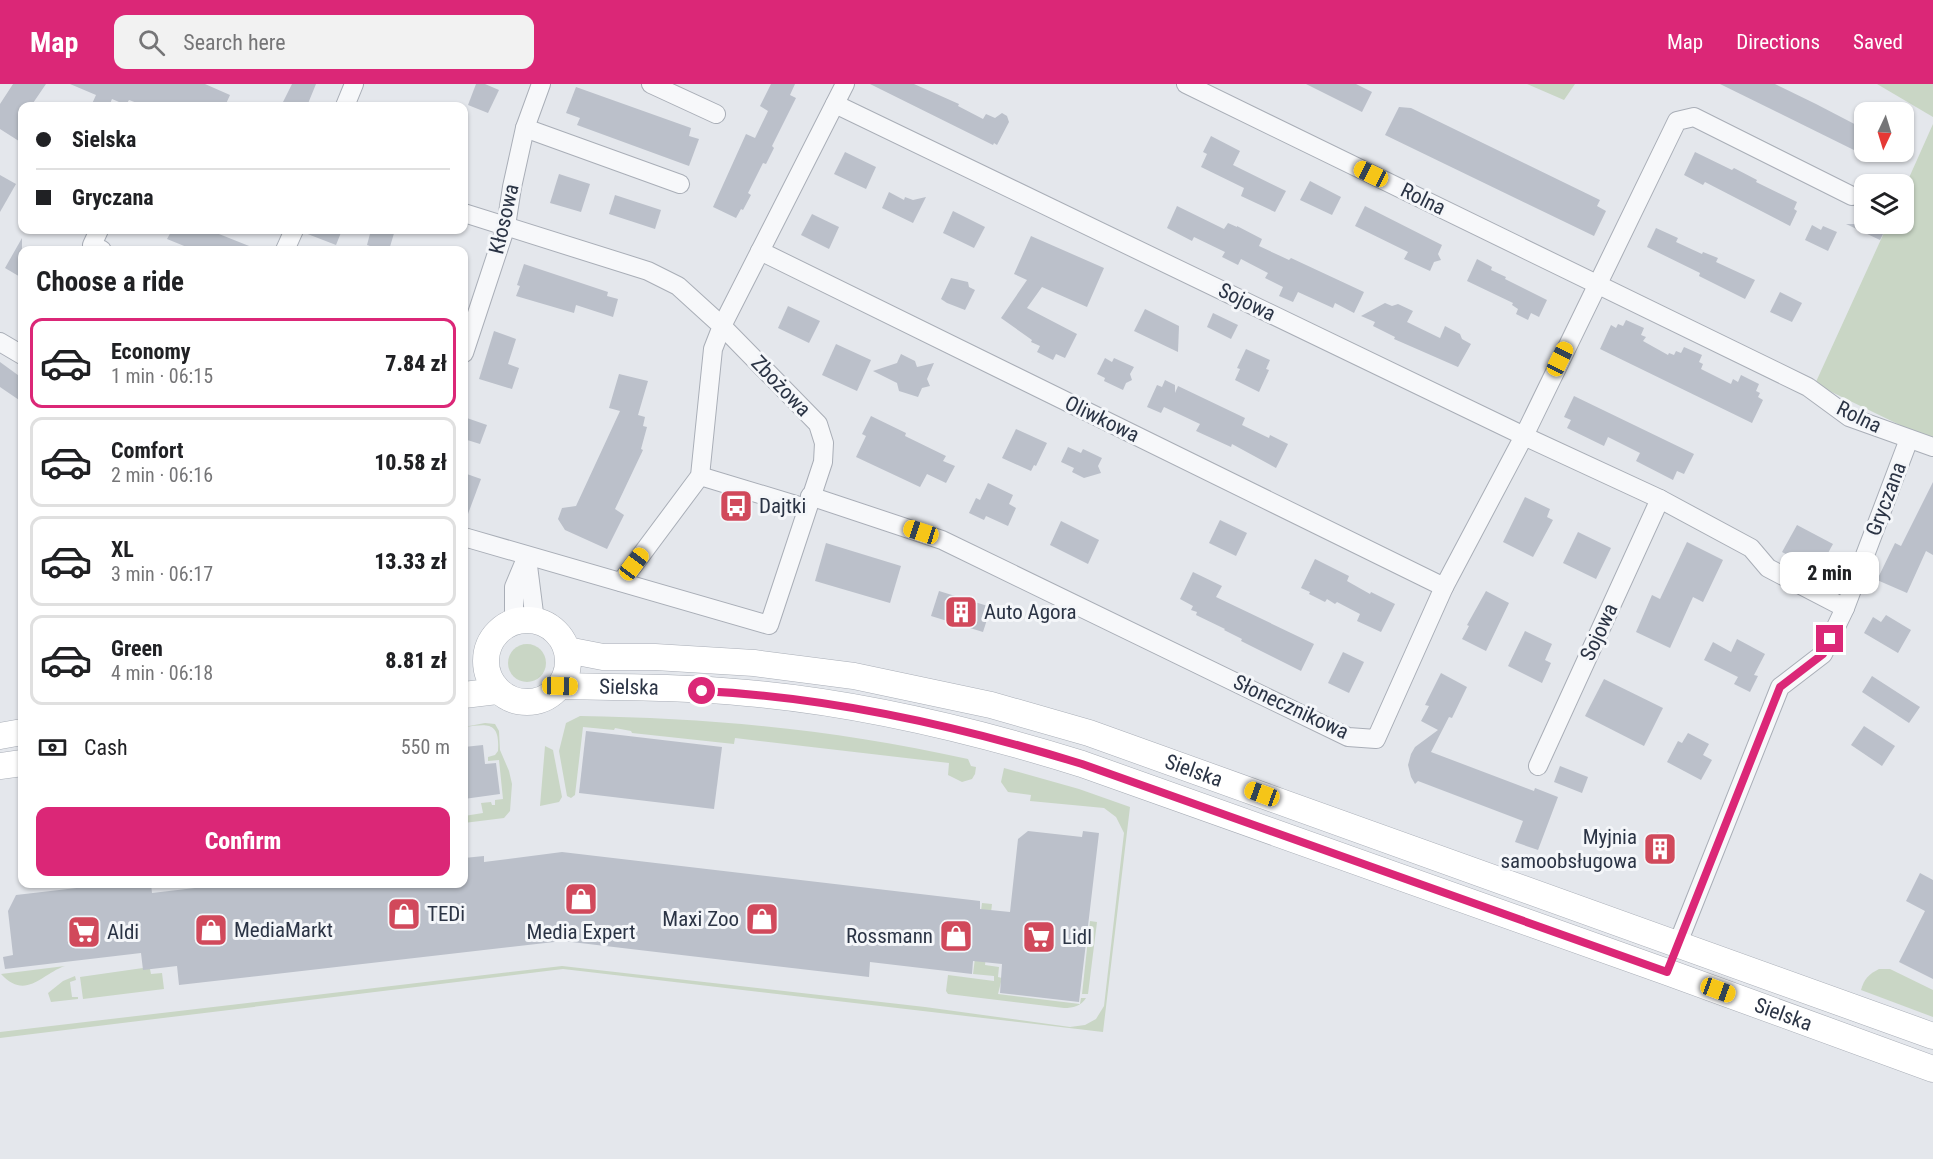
<!DOCTYPE html>
<html lang="en">
<head>
<meta charset="utf-8">
<style>
	:root { --surface:#fff; --page:#f2f2f2; --text:#202124; --muted:#757577; --line:#e0e0e0; --accent:#db2777 }
	body { margin:0; font-family:"Roboto Condensed",sans-serif; background:var(--page); color:var(--text); height:100vh; display:flex; flex-direction:column; font-size:22px; white-space:nowrap }
	* { box-sizing:border-box; margin:0 }
	p { font-size:20px; color:var(--muted) }
	.icon { flex:none; width:33px; height:33px; fill:none; stroke:currentColor; stroke-width:2; stroke-linecap:round; stroke-linejoin:round }
	.map { position:relative; flex:1; overflow:hidden }
	.drawer { position:absolute; left:18px; top:162px; width:450px; height:642px; display:flex; flex-direction:column; background:var(--surface); border-radius:12px; box-shadow:0 2px 4px #0004 }
	.drawer>* { flex:none }
	.guide { position:absolute; left:18px; top:18px; width:450px; height:132px; border-radius:12px; box-shadow:0 2px 4px #0004; display:grid; align-content:center; height:132px; padding:0 18px; background:var(--surface) }
	.needle { width:39px; rotate:184deg }
	.controls { position:absolute; left:1854px; top:18px; display:grid; gap:12px }
	.controls a { display:grid; place-items:center; width:60px; height:60px; border-radius:12px; background:var(--surface); box-shadow:0 2px 4px #0004; font-size:30px }
	.end { position:absolute; width:27px; height:27px; margin:-14px; border:8px solid #db2777; background:#fff; box-shadow:0 0 0 3px #fff }
	.from { border-radius:50% }
	.bubble { position:absolute; height:42px; border-radius:12px; background:var(--surface); box-shadow:0 2px 4px #0004; font-size:20px; font-weight:800; line-height:42px; text-align:center }
	.car { position:absolute; width:18px; height:36px; margin:-18px -9px; border-radius:8px; box-shadow:0 0 4px 2px #0007; background:linear-gradient(#f5c518 24%,#345 0 40%,#f5c518 0 76%,#345 0 86%,#f5c518 0) }
	.guide b { display:flex; align-items:center; gap:21px; height:57px; font-size:22px }
	.guide b+b { border-top:2px solid var(--line) }
	.guide i { width:15px; height:15px; background:var(--text) }
	ul { padding:0; list-style:none }
	li { display:flex; align-items:center; gap:18px; height:90px; margin:0 12px 9px; padding:0 6px; border:3px solid var(--line); border-radius:12px }
	li div { flex:1 }
	li b { display:block; font-size:22px }
	li em { font-style:normal; font-weight:800 }
	li.current { border-color:var(--accent) }
	li>.icon { width:54px; height:54px; stroke-width:1.5 }
	h2 { padding:0 18px; font-size:27px; line-height:72px }
	.pay { display:flex; align-items:center; gap:15px; height:66px; padding:0 18px; font-size:22px }
	.pay p { margin-inline-start:auto }
	.cta { display:flex; gap:12px; margin-top:auto; padding:12px 18px }
	.cta a { flex:1; height:69px; border-radius:12px; background:var(--accent); color:#fff; font-size:24px; font-weight:800; line-height:69px; text-align:center }
	header { display:flex; align-items:center; gap:36px; box-sizing:border-box; height:84px; padding:0 30px; background:var(--accent); color:#fff }
	header strong { font-size:28px }
	nav { display:flex; gap:33px; margin-inline-start:auto; font-size:21px }
	.search { width:420px; height:54px; background:var(--page); display:flex; align-items:center; gap:15px; box-sizing:border-box; padding:0 21px; border-radius:12px; color:var(--muted); font-size:22px }
	.map>svg:first-child { display:block }
	.green { fill:#c9d6c5 }
	.building { fill:#bbc0ca }
	.lines { fill:none; stroke-linecap:round; stroke-linejoin:round }
	.street-casing { stroke:#a9aeb7; stroke-width:20 }
	.secondary-casing { stroke:#a9aeb7; stroke-width:27 }
	.street { stroke:#f7f8fa; stroke-width:18 }
	.secondary { stroke:#fff; stroke-width:26 }
	.route { stroke:#db2777; stroke-width:8 }
	.labels { text-anchor:middle; stroke-width:6; stroke-linejoin:round; paint-order:stroke }
	.street-label { font-size:21px; fill:#2b3445; stroke:#f4f6f9 }
	.poi-label { font-size:21px; fill:#2b3445; stroke:#f4f6f9; text-anchor:start }
</style>
</head>
<body>
<header>
<strong>Map</strong>
<div class="search"><svg class="icon" aria-label="search" viewBox="0 0 24 24"><circle cx="10" cy="10" r="6"/><path d="M15 15l6 6"/></svg>Search here</div>
<nav><a>Map</a><a>Directions</a><a>Saved</a></nav>
</header>
<div class="map">
<svg width="1933" height="1075" viewBox="0 0 1933 1075">
	<rect width="100%" height="100%" fill="#e4e7ec"/>
	<g class="green">
		<path d="M1527,0h48l-11,16z"/>
		<path d="M1877,0h56v33z"/>
		<path d="M1933,40v317l-118,-57 73,-160h16v-35z"/>
		<circle cx="527" cy="579" r="19"/>
		<path d="M580,632c135,2 256,14 388,43l3,7 5,1 -1,7 -3,5 -10,3 -14,-7 1,-12 -214,-25 -1,6 -102,-11 -1,-2 -16,-3 -1,2 -31,-3 -8,68 -4,3 -4,-2 -8,-45 7,-28z"/>
		<path d="M485,639l10,1 4,7 1,19 9,21 3,13 -2,27 -6,7 -40,5v-7l19,-3 -2,-10 10,-1 1,3h3v-5l8,-1 -4,-39 -11,1v-4l7,-2 3,-4c2,-30 -10,-27 -34,-24z"/>
		<path d="M545,662l8,4 9,47 -3,5 -19,4z"/>
		<path d="M1004,684l75,21 51,18 -27,225 -540,-63 -563,69v-6l562,-66 363,41 145,20 15,-2 11,-6 8,-13 20,-173 -8,-16 -12,-9 -74,-7 1,-6 -23,-3 -7,-10z"/>
		<path d="M982,819l10,1 -7,61 14,2 -1,10 4,1 -4,16 82,10 1,-6h5c-5,8 -13,10 -22,10l-116,-14 -2,-3 2,-16 46,6v-5l-21,-2z"/>
		<path d="M1090,837l7,1 -9,72h-6z"/>
		<path d="M65,882c-24,8 -39,35 -64,8z"/>
		<path d="M143,884l7,1 1,5 11,-1 2,16 -81,10 -3,-22z"/>
		<path d="M1879,885h11l43,21v27l-72,-27c3,-11 8,-16 18,-21z"/>
		<path d="M75,892l1,4 -6,2 2,15h6v2l-27,3 -3,-9 15,-12z"/>
	</g>
	<g class="building">
		<path d="M13,0h33l-15,22h-9v37l-22,-14v-25z"/>
		<path d="M70,0h135l25,11 -5,11h-80l-16,-6 -3,5 -14,-6 -3,7h-18l5,-11z"/>
		<path d="M292,0h24l-9,22h-26z"/>
		<path d="M476,0h9l14,6 -11,23 -20,-8z"/>
		<path d="M771,0h24l-5,11 6,3 -24,48 2,2 -8,16 -3,-1 -15,30 3,2 -8,15 -2,-1 -5,9 -23,-11 33,-73 9,4 13,-27 -8,-5z"/>
		<path d="M870,0h44l45,20 -1,2 25,13 3,-5 9,4 7,-5 5,3 2,6 -12,23 -3,-2 -1,2z"/>
		<path d="M1306,0h50l16,8 -10,20z"/>
		<path d="M1720,0h55l41,20 48,25v26z"/>
		<path d="M576,3l115,41 -2,8 10,3 -10,27 -112,-41 3,-7 -14,-5z"/>
		<path d="M1399,23l12,1 189,92 -3,6 9,5 -12,25 -209,-101z"/>
		<path d="M1211,52l29,15 -7,14 53,26 -11,21 -34,-16 3,-8 -43,-21 6,-13 -4,-2z"/>
		<path d="M845,68l31,15 -10,22 -32,-15z"/>
		<path d="M1695,68l37,18 2,-2 23,12 -1,2 41,20 -3,7 3,2 -7,15 -85,-44 -2,3 -19,-10z"/>
		<path d="M559,90l31,10 -9,28 -31,-9z"/>
		<path d="M0,91l16,9 -16,28z"/>
		<path d="M1310,97l31,16 -9,18 -32,-15z"/>
		<path d="M889,108l15,8 1,-3 8,3 13,-3 -13,26 -31,-15z"/>
		<path d="M615,111l46,15 -6,19 -46,-15z"/>
		<path d="M1177,122l47,23 4,-6 9,4v-1l25,13 -3,7 30,14 2,-2 73,34 -10,21 -19,-10 -2,5 -35,-16 -5,10 -14,-6 4,-9 -18,-9 3,-5 -27,-14 -3,6 -16,-8 3,-5 -31,-15 -2,4 -25,-13z"/>
		<path d="M1365,122l77,39 -4,9 3,6 -7,2 -4,9 -26,-12 4,-7 -53,-26z"/>
		<path d="M953,127l32,16 -11,21 -31,-15z"/>
		<path d="M812,130l27,13 -10,22 -28,-14z"/>
		<path d="M1846,140h42l-8,16z"/>
		<path d="M1812,141l9,5 2,-4 14,6 -9,19 -23,-11z"/>
		<path d="M1656,144l22,10 -2,4 26,12 1,-2 15,6 -2,4 39,18 -10,19 -46,-23 1,-3 -53,-26z"/>
		<path d="M172,146h49l-2,4 40,16h-65l-27,-11z"/>
		<path d="M305,146h37l-6,15 -31,-12z"/>
		<path d="M371,146h24l-6,20h-20l1,-4 -3,-1z"/>
		<path d="M1031,152l73,32 -17,39 -45,-20 -15,21 50,26 -12,24 -9,-4 -3,6 -16,-8 3,-6 -9,-4 1,-2 -31,-22 26,-38 -13,-6z"/>
		<path d="M22,154v40l-17,-10z"/>
		<path d="M1477,175l15,8 -1,3 15,7 -1,2 42,21 -8,17 -8,-4 -3,7 -12,-6 2,-5 -6,-4 1,-2 -46,-22z"/>
		<path d="M524,180l84,28 -1,4 11,3 -5,18 -37,-12 -2,8 -58,-17 4,-10 -3,-1z"/>
		<path d="M951,194l17,4 1,5 6,3 -10,20 -18,-7 -6,-4z"/>
		<path d="M1780,208l22,11 -10,19 -22,-10z"/>
		<path d="M1385,219l7,3 6,-2 15,7 -6,11 33,16 5,-12 15,8 2,5 9,5 -13,23 -64,-28 1,-2 -22,-11 2,-4 -14,-6z"/>
		<path d="M788,222l32,15 -11,22 -31,-15z"/>
		<path d="M1145,225l34,17 -1,26 -44,-21z"/>
		<path d="M1213,229l25,12 -7,14 -24,-12z"/>
		<path d="M1626,236l18,8 -3,7 5,2 -3,4 25,14 1,-2 5,2 2,-4 5,2 3,-6 18,8 -3,7 4,2 -2,5 30,15 2,-5 5,3 3,-7 18,9 -3,7 4,2 -2,4 5,3 -11,23 -152,-74 11,-24 5,3 2,-4 5,2z"/>
		<path d="M494,247l22,8 -8,25 11,4 -7,21 -33,-10z"/>
		<path d="M836,260l35,16 -14,31 -35,-16z"/>
		<path d="M1246,265l24,11 -4,9 3,1 -10,22 -24,-12 5,-11 -3,-1z"/>
		<path d="M901,270l14,7 2,6 17,-4 -7,16 3,7 -8,2 -4,9 -19,-6 -2,-8 -24,-12 24,-8z"/>
		<path d="M1105,274l7,4 2,-4 20,9 -4,7 2,6 -6,3 -3,7 -19,-9 1,-3 -8,-4z"/>
		<path d="M0,278l22,16v24l-22,-15z"/>
		<path d="M619,290l29,7 -10,34 7,2 -2,9 4,1 -6,22 2,1 -28,59 9,6 -17,34 -42,-19 -7,-11 4,-11 14,-2 44,-95 -11,-3z"/>
		<path d="M1165,296l10,5v8l3,-7 67,32 -3,7 27,13 1,-3 18,9 -12,24 -44,-24 -1,3 -35,-16 4,-7 -36,-17 -3,6 -14,-6 10,-22 5,2z"/>
		<path d="M1574,312l120,58 -10,20 -7,-3 -4,9 -37,-19 4,-8 -32,-16 -4,9 -37,-18 4,-8 -7,-3z"/>
		<path d="M871,332l35,17 -1,3 41,20 -3,5 12,5 -9,17 -19,-9 -7,13 -64,-30 10,-21 -4,-2z"/>
		<path d="M464,333l23,8 -7,19 -16,-5z"/>
		<path d="M1016,345l31,14 -11,23 -2,-1 -3,6 -29,-13z"/>
		<path d="M1068,363l13,6 2,-4 19,9 -4,8 3,7 -17,5 -12,-6 2,-4 -13,-6z"/>
		<path d="M464,389l17,6 -16,43 -1,-1z"/>
		<path d="M1933,398v73l-7,-4 -19,42 -30,-13 18,-37 6,3z"/>
		<path d="M988,399l25,12 -4,9 7,4 -8,18 -22,-10 -2,4 -15,-7 7,-15 4,2z"/>
		<path d="M1525,413l25,12 -3,8 6,3 -20,37 -30,-15z"/>
		<path d="M1220,436l27,13 -11,23 -27,-13z"/>
		<path d="M1061,437l38,19 -11,24 -38,-19z"/>
		<path d="M1797,441l36,19 -15,27 -36,-19z"/>
		<path d="M1578,448l33,16 -15,31 -33,-16z"/>
		<path d="M1687,458l36,18 -20,42 -10,-5 -23,51 -34,-16 16,-37 8,4z"/>
		<path d="M826,459l75,23 -11,37 -75,-22z"/>
		<path d="M1315,475l34,17 -2,5 23,13 1,-2 24,12 -14,28 -24,-11 3,-7 -23,-12 -2,2 -8,-5 -2,3 -16,-8 1,-2 -9,-4z"/>
		<path d="M1193,488l29,14 -6,11 98,47 -13,27 -60,-30 1,-2 -18,-9 1,-1 -29,-14 1,-3 -6,-2 2,-4 -13,-7z"/>
		<path d="M939,507l52,16 -8,25 -52,-16z"/>
		<path d="M1486,507l23,12 -23,48 -24,-12 7,-13 -2,-1z"/>
		<path d="M1886,531l25,15 -13,23 -34,-20 9,-16 8,5z"/>
		<path d="M1525,547l27,13 -7,16 6,3 -9,20 -34,-17z"/>
		<path d="M1737,555l28,15 -11,21 4,1 -8,16 -16,-8 4,-7 -34,-17 9,-18 18,10z"/>
		<path d="M1343,568l21,10 -15,31 -21,-10z"/>
		<path d="M1441,589l26,14 -15,31 -3,-1 -18,35 103,39 1,-3 23,9 -20,53 -23,-8 8,-21 -105,-40 -3,3 -4,-7 -3,-12 3,-11 4,-7 23,-17 -17,-9 8,-15 -4,-1z"/>
		<path d="M1872,592l48,31 -11,16 -47,-31z"/>
		<path d="M1604,595l59,29 -19,38 -59,-30z"/>
		<path d="M1864,642l31,20 -13,20 -31,-21z"/>
		<path d="M586,647l136,16 -8,62 -135,-16z"/>
		<path d="M1688,649l21,11 -6,11 9,5 -11,20 -34,-18 11,-21 4,2z"/>
		<path d="M483,661l2,19 11,-1 4,31 -36,5v-52z"/>
		<path d="M1560,682l28,11 -6,16 -28,-11z"/>
		<path d="M1028,747l54,6 1,-6 16,2 -20,169 -79,-9 2,-29 -29,-3 -1,13 -102,-12 -1,15 -306,-36 -384,44 -2,-19 -34,4 -2,-17 -136,16 -2,-12 10,-2 -5,-44 8,-16 95,-11h40l1,9 77,-9h235v-26l20,-2v6l78,-10 418,49v8l30,3 8,-73z"/>
		<path d="M1657,748l17,9 -11,24 -16,-7z"/>
		<path d="M1920,789l13,7v99l-34,-17 26,-51 -19,-10z"/>
	</g>
	<g class="lines">
		<g class="street-casing">
			<g id="street">
				<path d="M651,0l65,30"/>
				<path d="M1186,0l622,303 41,30 84,30"/>
				<path d="M835,20l689,332 136,63 91,49 17,20 77,40"/>
				<path d="M345,22l9,-22"/>
				<path d="M525,44l155,56"/>
				<path d="M464,129l184,58 30,15 44,40 -9,23 -13,127 -79,106"/>
				<path d="M99,146l-7,15 10,5"/>
				<path d="M285,166l9,-20"/>
				<path d="M760,167l684,336"/>
				<path d="M0,258l22,13"/>
				<path d="M464,269l42,-127 6,-39 13,-59 16,-44"/>
				<path d="M700,392l106,32"/>
				<path d="M810,412l132,44 406,197 28,2 68,-152 80,-151 153,-315 17,-4 158,79"/>
				<path d="M464,453l305,88 54,-163 1,-19 -6,-19 -96,-98 123,-242"/>
				<path d="M527,474l8,63"/>
				<path d="M514,538v-35l13,-31"/>
				<path d="M1538,682l122,-267"/>
				<path d="M1678,859l102,-256 43,-33 22,-46 64,-169"/>
			</g>
		</g>
		<g class="secondary-casing">
			<g id="secondary">
				<circle cx="527" cy="577" r="41"/>
				<path id="s1" d="M567,566l36,7h52l99,6 100,13 137,29 98,28 844,303"/>
				<path id="s2" d="M560,602c62,1 125,1 187,7 114,10 226,37 335,71l585,208 266,97"/>
				<path d="M464,611l33,-4"/>
				<path d="M0,652l22,-4"/>
				<path d="M0,682l22,-3"/>
			</g>
		</g>
		<use href="#street" class="street"/>
		<use href="#secondary" class="secondary"/>
	</g>
	<g class="lines">
		<path class="route" d="M702,607c129,6 257,35 380,73l585,208 113,-285 43,-33 7,-15"/>
	</g>
	<defs>
		<g id="bus-square" transform="scale(1.725)"><rect x="-9" y="-9" width="18" height="18" rx="4" fill="#d1495b" stroke="#f4f6f9"/><path d="M-5-6H5V4H4V6H2V4H-2V6H-4V4H-5ZM-3.5-4V0h7V-4ZM-3.5 1.2v1.5H-2V1.2ZM2 1.2v1.5H3.5V1.2Z" fill="#fff"/></g>
		<g id="building-square" transform="scale(1.725)"><rect x="-9" y="-9" width="18" height="18" rx="4" fill="#d1495b" stroke="#f4f6f9"/><path d="M-4-6H4V6H1V3H-1V6H-4ZM-2.5-4.3h1.7v1.8h-1.7ZM.8-4.3h1.7v1.8H.8ZM-2.5-1h1.7V.8h-1.7ZM.8-1h1.7V.8H.8Z" fill="#fff"/></g>
		<g id="shop-square" transform="scale(1.725)"><rect x="-9" y="-9" width="18" height="18" rx="4" fill="#d1495b" stroke="#f4f6f9"/><path d="M-5-2.5h2.3a2.7 3.5 0 0 1 5.4 0H5L5.5 6h-11ZM-1.5-2.5h3a1.5 2.3 0 0 0-3 0Z" fill="#fff"/></g>
		<g id="supermarket-square" transform="scale(1.725)"><rect x="-9" y="-9" width="18" height="18" rx="4" fill="#d1495b" stroke="#f4f6f9"/><path d="M-6-5.5h2.5l.6 2H6L4.5 2H-2.5L-4.4-4H-6ZM-1.5 3.2a1.3 1.3 0 1 0 .1 0ZM3 3.2a1.3 1.3 0 1 0 .1 0Z" fill="#fff"/></g>
	</defs>
	<g fill-rule="evenodd">
		<use href="#bus-square" x="736" y="422"/>
		<use href="#building-square" x="961" y="528"/>
		<use href="#building-square" x="1660" y="765"/>
		<use href="#shop-square" x="581" y="815"/>
		<use href="#shop-square" x="404" y="830"/>
		<use href="#shop-square" x="762" y="835"/>
		<use href="#shop-square" x="211" y="846"/>
		<use href="#supermarket-square" x="84" y="848"/>
		<use href="#shop-square" x="956" y="852"/>
		<use href="#supermarket-square" x="1039" y="853"/>
	</g>
	<g class="labels">
		<g class="street-label">
			<text transform="translate(1423 115) rotate(26)" y="7">Rolna</text>
			<text transform="translate(504 135) rotate(-77)" y="7">Kłosowa</text>
			<text transform="translate(1247 218) rotate(26)" y="7">Sojowa</text>
			<text transform="translate(781 302) rotate(46)" y="7">Zbożowa</text>
			<text transform="translate(1859 333) rotate(26)" y="7">Rolna</text>
			<text transform="translate(1102 335) rotate(26)" y="7">Oliwkowa</text>
			<text transform="translate(1886 415) rotate(-69)" y="7">Gryczana</text>
			<text transform="translate(1599 548) rotate(-65)" y="7">Sojowa</text>
			<text dy="7" stroke="none"><textPath href="#s2" startOffset="69">Sielska</textPath></text>
			<text transform="translate(1291 623) rotate(25)" y="7">Słonecznikowa</text>
			<text dy="7" stroke="none"><textPath href="#s1" startOffset="642">Sielska</textPath></text>
			<text dy="7" stroke="none"><textPath href="#s2" startOffset="1275">Sielska</textPath></text>
		</g>
		<g class="poi-label">
			<text x="759" y="429">Dajtki</text>
			<text x="984" y="535">Auto Agora</text>
			<text x="1637" y="760" text-anchor="end">Myjnia<tspan x="1637" dy="24">samoobsługowa</tspan></text>
			<text x="427" y="837">TEDi</text>
			<text x="739" y="842" text-anchor="end">Maxi Zoo</text>
			<text x="234" y="853">MediaMarkt</text>
			<text x="107" y="855">Aldi</text>
			<text x="581" y="855" text-anchor="middle">Media Expert</text>
			<text x="933" y="859" text-anchor="end">Rossmann</text>
			<text x="1062" y="860">Lidl</text>
		</g>
	</g>
</svg>
<div class="controls">
<a><svg class="needle" viewBox="-14 -14 28 28"><path d="M0-13l5 13h-10z" fill="#e53935"/><path d="M0 13l5-13h-10z" fill="#757577"/></svg></a>
<a><svg class="icon" aria-label="layers" viewBox="0 0 24 24"><path d="M12 4l9 5-9 5-9-5zM3 14l9 5 9-5"/></svg></a>
</div>
<i class="end from" style="left:702px;top:607px"></i>
<i class="end" style="left:1830px;top:555px"></i>
<div class="bubble" style="left:1780px;top:468px;width:99px">2 min</div>
<i class="car" style="left:1371px;top:90px;rotate:296deg"></i>
<i class="car" style="left:1560px;top:275px;rotate:26deg"></i>
<i class="car" style="left:921px;top:448px;rotate:288deg"></i>
<i class="car" style="left:634px;top:480px;rotate:37deg"></i>
<i class="car" style="left:560px;top:602px;rotate:91deg"></i>
<i class="car" style="left:1262px;top:710px;rotate:290deg"></i>
<i class="car" style="left:1718px;top:906px;rotate:110deg"></i>
<div class="guide">
<b><i class="from"></i>Sielska</b>
<b><i></i>Gryczana</b>
</div>
<section class="drawer">
<h2>Choose a ride</h2>
<ul>
<li class="current"><svg class="icon" aria-label="car" viewBox="0 0 24 24"><path d="M5 17H2v-5l4-1 3-4h7l3 4 3 1v5h-3M9 17h6M6 11h13"/><circle cx="7" cy="17" r="2"/><circle cx="17" cy="17" r="2"/></svg><div><b>Economy</b><p>1 min · 06:15</p></div><em>7.84 zł</em></li>
<li><svg class="icon" aria-label="car" viewBox="0 0 24 24"><path d="M5 17H2v-5l4-1 3-4h7l3 4 3 1v5h-3M9 17h6M6 11h13"/><circle cx="7" cy="17" r="2"/><circle cx="17" cy="17" r="2"/></svg><div><b>Comfort</b><p>2 min · 06:16</p></div><em>10.58 zł</em></li>
<li><svg class="icon" aria-label="car" viewBox="0 0 24 24"><path d="M5 17H2v-5l4-1 3-4h7l3 4 3 1v5h-3M9 17h6M6 11h13"/><circle cx="7" cy="17" r="2"/><circle cx="17" cy="17" r="2"/></svg><div><b>XL</b><p>3 min · 06:17</p></div><em>13.33 zł</em></li>
<li><svg class="icon" aria-label="car" viewBox="0 0 24 24"><path d="M5 17H2v-5l4-1 3-4h7l3 4 3 1v5h-3M9 17h6M6 11h13"/><circle cx="7" cy="17" r="2"/><circle cx="17" cy="17" r="2"/></svg><div><b>Green</b><p>4 min · 06:18</p></div><em>8.81 zł</em></li>
</ul>
<div class="pay"><svg class="icon" aria-label="cash" viewBox="0 0 24 24"><path d="M3 7h18v10H3z"/><circle cx="12" cy="12" r="2"/></svg>Cash<p>550 m</p></div>
<div class="cta"><a>Confirm</a></div>
</section>
</div>
</body>
</html>
